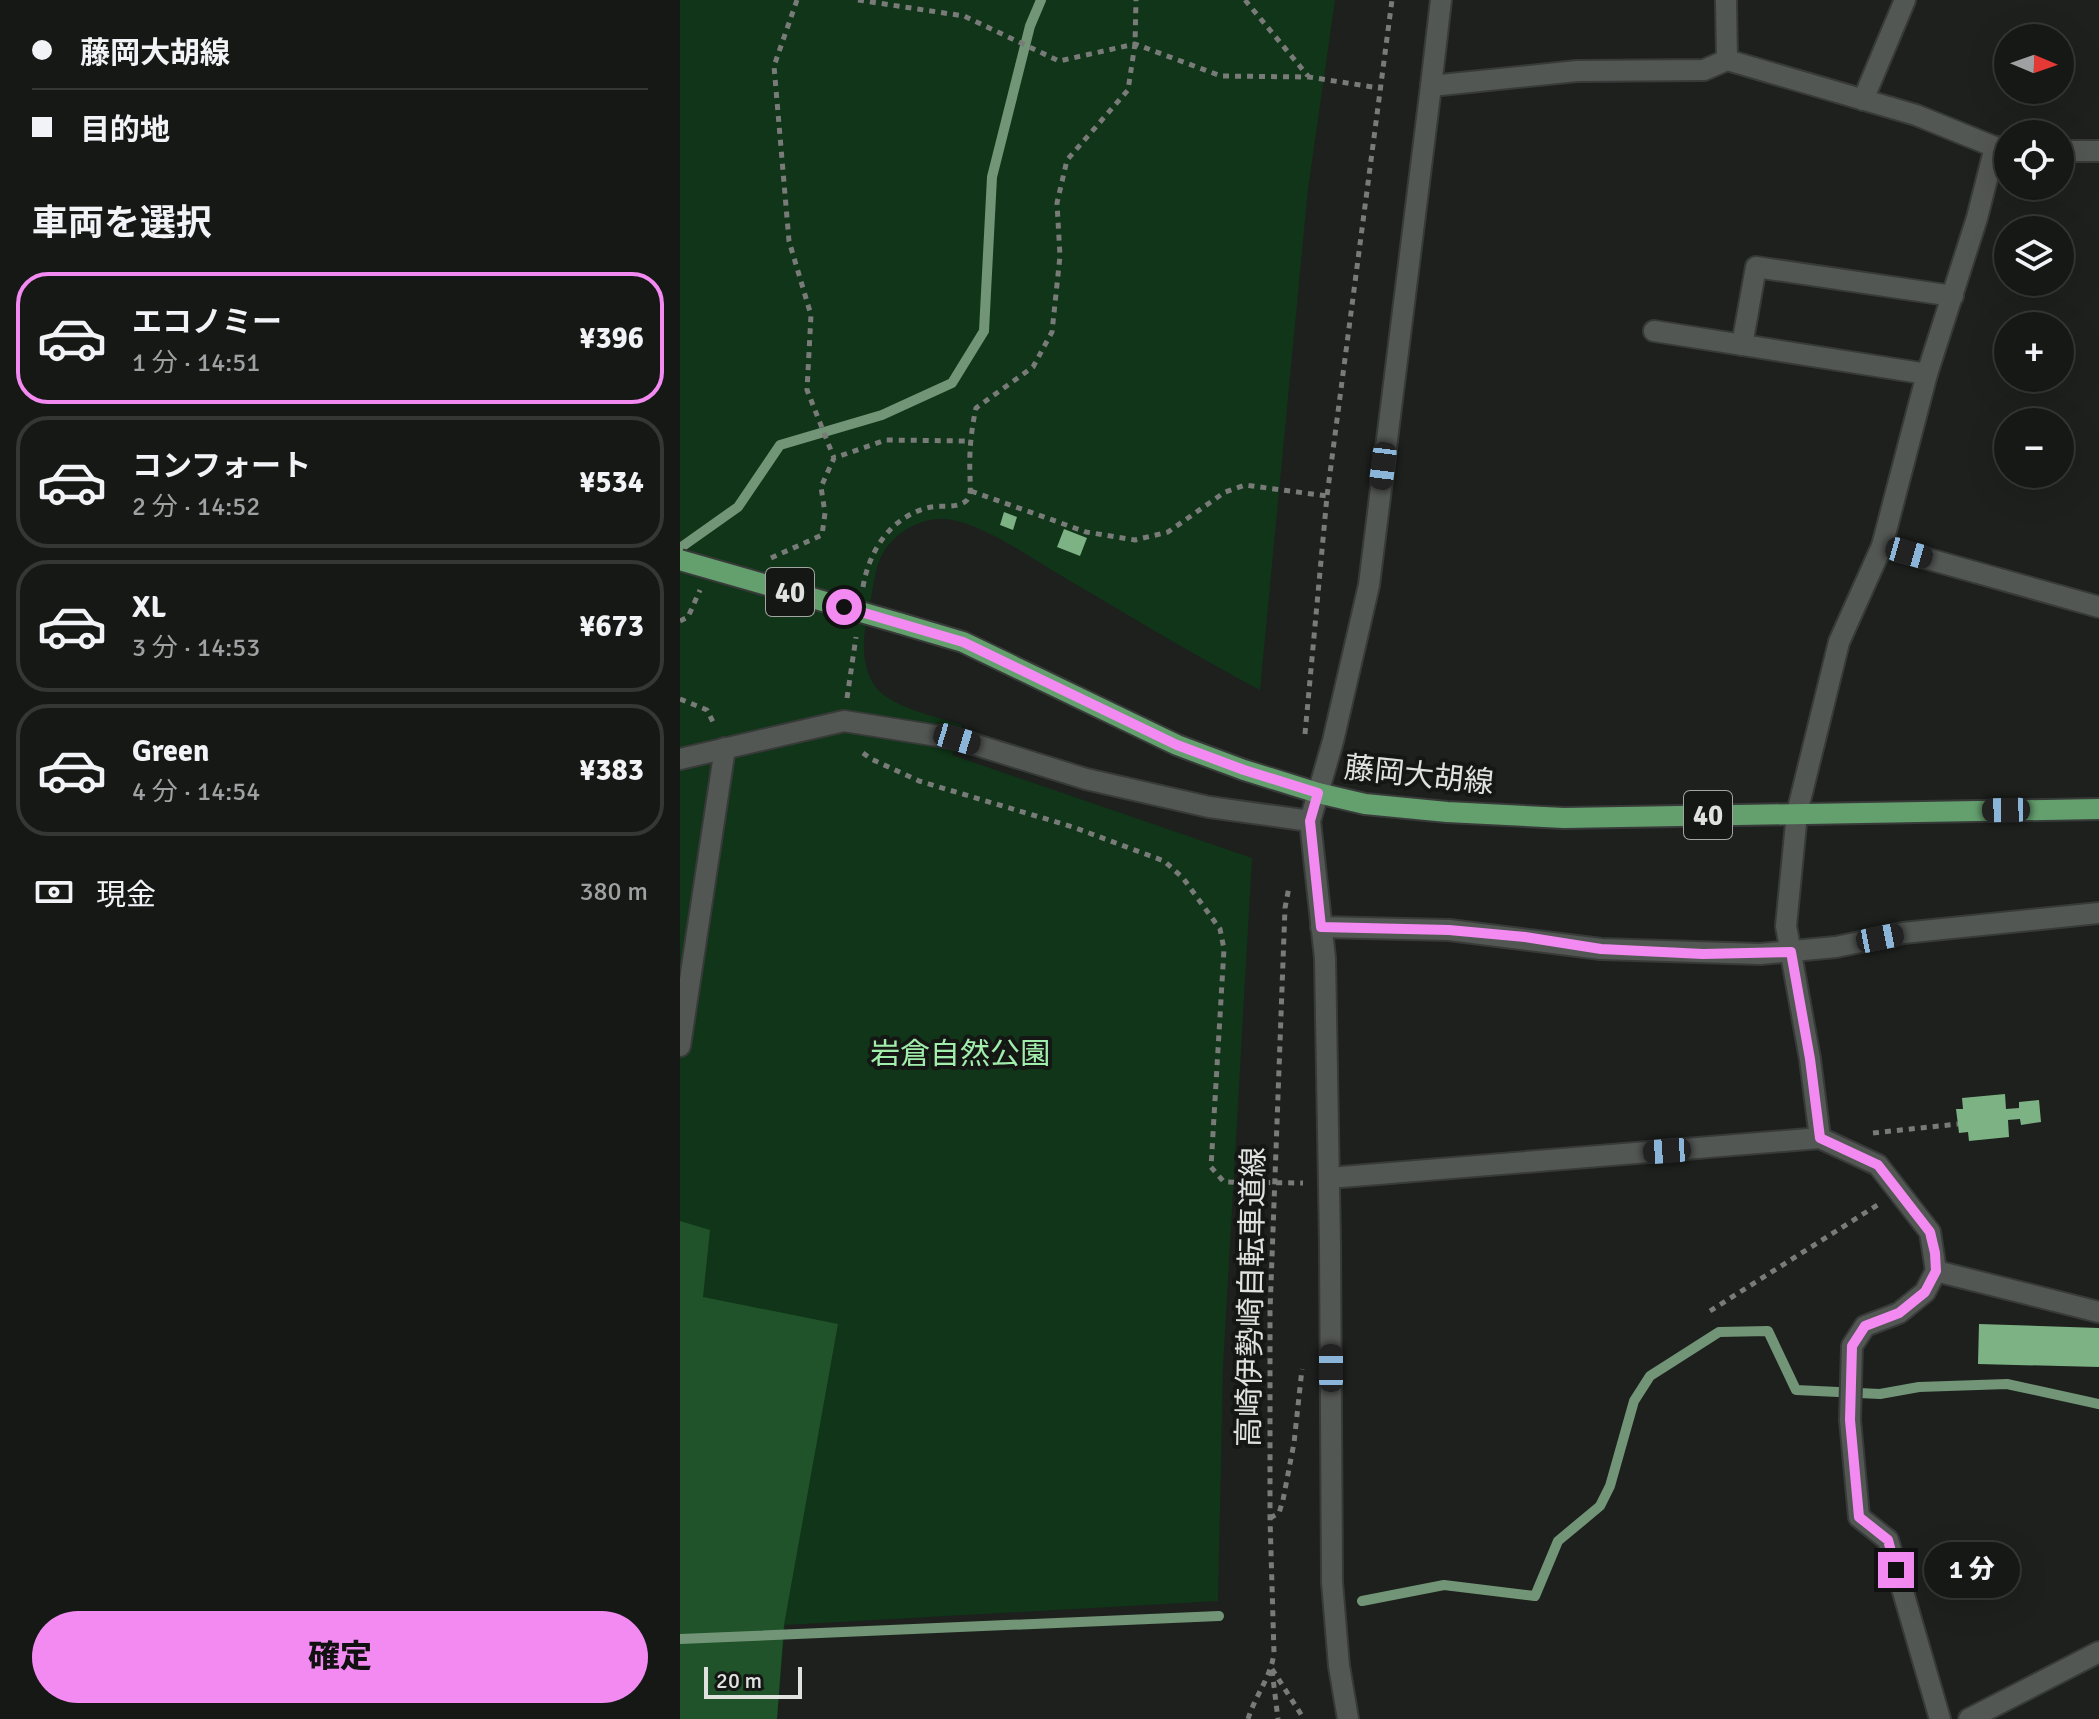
<!DOCTYPE html>
<html lang="ja">
<head>
<meta charset="utf-8">
<style>
	:root { --surface:#161816; --page:#232523; --text:#f1f3f6; --muted:#9ea0a1; --line:#353735; --accent:#f38af1 }
	body { margin:0; font-family:Signika,"Noto Sans JP",sans-serif; background:var(--page); color:var(--text); height:100vh; display:flex; flex-direction:column; font-size:30px; white-space:nowrap }
	* { box-sizing:border-box; margin:0 }
	p { font-size:26px; color:var(--muted) }
	.icon { flex:none; width:44px; height:44px; fill:none; stroke:currentColor; stroke-width:2; stroke-linecap:round; stroke-linejoin:round }
	.map { position:relative; flex:1; overflow:hidden }
	.sheet { display:flex; flex-direction:column; background:var(--surface); width:680px }
	.sheet>* { flex:none }
	.top-card { display:grid; align-content:center; height:176px; padding:0 32px; background:var(--surface) }
	.needle { width:52px; rotate:92deg }
	.controls { position:absolute; left:1314px; top:24px; display:grid; gap:16px }
	.controls a { display:grid; place-items:center; width:80px; height:80px; border-radius:50%; background:var(--surface); box-shadow:0 8px 32px #0002,0 0 0 2px var(--line); font-size:40px }
	.scale { position:absolute; left:24px; bottom:20px; width:98px; box-sizing:border-box; padding-left:8px; border:4px solid #e0e2e0; border-top:0; font-size:22px; line-height:28px; white-space:nowrap; color:#e0e2e0; -webkit-text-stroke:6px #141714; paint-order:stroke }
	.end { position:absolute; width:36px; height:36px; margin:-18px; border:10px solid #f38af1; background:#111; box-shadow:0 0 0 4px #111 }
	.from { border-radius:50% }
	.bubble { position:absolute; height:56px; border-radius:28px; background:var(--surface); box-shadow:0 8px 32px #0002,0 0 0 2px var(--line); font-size:26px; font-weight:800; line-height:56px; text-align:center }
	.car { position:absolute; width:24px; height:48px; margin:-24px -12px; border-radius:10px; box-shadow:0 0 6px 2px #0007; background:linear-gradient(#222 24%,#8ab4d8 0 40%,#222 0 76%,#8ab4d8 0 86%,#222 0) }
	.top-card b { display:flex; align-items:center; gap:28px; height:76px; font-size:30px }
	.top-card b+b { border-top:2px solid var(--line) }
	.top-card i { width:20px; height:20px; background:var(--text) }
	ul { padding:0; list-style:none }
	li { display:flex; align-items:center; gap:24px; height:132px; margin:0 16px 12px; padding:0 16px; border:4px solid var(--line); border-radius:32px }
	li div { flex:1 }
	li b { display:block; font-size:30px }
	li em { font-style:normal; font-weight:800 }
	li.selected { border-color:var(--accent) }
	li>.icon { width:72px; height:72px; stroke-width:1.5 }
	h2 { padding:0 32px; font-size:36px; line-height:96px }
	.pay { display:flex; align-items:center; gap:20px; height:88px; padding:0 32px; font-size:30px }
	.pay p { margin-inline-start:auto }
	.action { display:flex; gap:16px; margin-top:auto; padding:16px 32px }
	.action a { flex:1; height:92px; border-radius:48px; background:var(--accent); color:#111; font-size:32px; font-weight:800; line-height:92px; text-align:center }
	main { display:flex; flex:1; min-height:0 }
	.map>svg:first-child { display:block }
	.green { fill:#103518 }
	.forest { fill:#20532a }
	.lines { fill:none; stroke-linecap:round; stroke-linejoin:round }
	.stream { stroke:#719576; stroke-width:10 }
	.building { fill:#7db284 }
	.minor-casing { stroke:#373a38; stroke-width:24 }
	.major-casing { stroke:#373a38; stroke-width:24 }
	.path { stroke:#797b79; stroke-width:5; stroke-dasharray:6 6; stroke-linecap:butt }
	.minor { stroke:#535754; stroke-width:20 }
	.major { stroke:#649f6e; stroke-width:20 }
	.major-bridge-casing { stroke:#373a38; stroke-width:24; stroke-linecap:butt }
	.major-bridge { stroke:#649f6e; stroke-width:20 }
	.route { stroke:#f38af1; stroke-width:10 }
	.labels { text-anchor:middle; stroke-width:8; stroke-linejoin:round; paint-order:stroke }
	.shield { fill:#141714; stroke:#a3a5a3; stroke-width:2 }
	.shield-label { font-size:28px; font-weight:bold; fill:#e0e2e0 }
	.street-label { font-size:30px; fill:#e0e2e0; stroke:#141714 }
	.park-label { font-size:30px; fill:#a1edab; stroke:#141714 }
</style>
</head>
<body>
<main>
<section class="sheet">
<div class="top-card">
<b><i class="from"></i>藤岡大胡線</b>
<b><i></i>目的地</b>
</div>
<h2>車両を選択</h2>
<ul>
<li class="selected"><svg class="icon" aria-label="car" viewBox="0 0 24 24"><path d="M5 17H2v-5l4-1 3-4h7l3 4 3 1v5h-3M9 17h6M6 11h13"/><circle cx="7" cy="17" r="2"/><circle cx="17" cy="17" r="2"/></svg><div><b>エコノミー</b><p>1 分 · 14:51</p></div><em>¥396</em></li>
<li><svg class="icon" aria-label="car" viewBox="0 0 24 24"><path d="M5 17H2v-5l4-1 3-4h7l3 4 3 1v5h-3M9 17h6M6 11h13"/><circle cx="7" cy="17" r="2"/><circle cx="17" cy="17" r="2"/></svg><div><b>コンフォート</b><p>2 分 · 14:52</p></div><em>¥534</em></li>
<li><svg class="icon" aria-label="car" viewBox="0 0 24 24"><path d="M5 17H2v-5l4-1 3-4h7l3 4 3 1v5h-3M9 17h6M6 11h13"/><circle cx="7" cy="17" r="2"/><circle cx="17" cy="17" r="2"/></svg><div><b>XL</b><p>3 分 · 14:53</p></div><em>¥673</em></li>
<li><svg class="icon" aria-label="car" viewBox="0 0 24 24"><path d="M5 17H2v-5l4-1 3-4h7l3 4 3 1v5h-3M9 17h6M6 11h13"/><circle cx="7" cy="17" r="2"/><circle cx="17" cy="17" r="2"/></svg><div><b>Green</b><p>4 分 · 14:54</p></div><em>¥383</em></li>
</ul>
<div class="pay"><svg class="icon" aria-label="cash" viewBox="0 0 24 24"><path d="M3 7h18v10H3z"/><circle cx="12" cy="12" r="2"/></svg>現金<p>380 m</p></div>
<div class="action"><a>確定</a></div>
</section>
<div class="map">
<svg width="1419" height="1719" viewBox="0 0 1419 1719">
	<rect width="100%" height="100%" fill="#1d201d"/>
	<path class="green" d="M0,0h655l-27,189 -48,501c-66,-35 -130,-74 -195,-112 -31,-18 -84,-56 -119,-59 -27,-2 -58,17 -67,43 -5,13 -6,28 -9,42 -6,27 -12,57 5,82 14,21 63,31 87,39l-10,30 300,103 -29,509 -5,234 -433,24 -8,94h-97z"/>
	<path class="forest" d="M0,1221l30,9 -7,67 135,27 -54,301 -7,94h-97z"/>
	<g class="lines">
		<g class="stream">
			<path d="M0,548l58,-41 42,-62 102,-30 70,-32 32,-52 8,-154 38,-151 11,-26"/>
			<path d="M682,1601l82,-16 91,11 23,-55 42,-35 10,-20 24,-85 16,-25 69,-44 49,-1 28,59 84,4 39,-7 88,-3 92,20"/>
			<path d="M0,1639l539,-23"/>
		</g>
	</g>
	<g class="building">
		<path d="M324,512l13,5 -4,13 -13,-5z"/>
		<path d="M384,529l23,9 -7,18 -23,-9z"/>
		<path d="M1325,1094l1,15 13,-1v-6l20,-2 2,22 -20,3 -1,-6 -12,1 1,17 -40,4 -1,-9 -9,1 -3,-24h7l-1,-11z"/>
		<path d="M1299,1324l120,4v39l-121,-3z"/>
	</g>
	<g class="lines">
		<g class="minor-casing">
			<g id="minor">
				<path d="M1046,0l1,60"/>
				<path d="M751,86l10,-86"/>
				<path d="M1183,100l42,-100"/>
				<path d="M1380,151h39"/>
				<path d="M974,331l273,43"/>
				<path d="M1062,345l14,-78 197,29"/>
				<path d="M1202,546l217,61"/>
				<path d="M0,759l164,-38 113,18 129,40 123,28 101,14"/>
				<path d="M641,927l128,3 152,19 159,5 76,-7 67,-14 196,-20"/>
				<path d="M0,1046l45,-298"/>
				<path d="M1140,1138l58,27 52,67 6,39 163,41"/>
				<path d="M649,1178l491,-40 -10,-79 -24,-133 11,-113 42,-171 43,-96 45,-172 50,-156 18,-71"/>
				<path d="M1256,1271l-11,21 -26,21 -34,13 -13,20 -2,74 9,97 29,23 52,179"/>
				<path d="M668,1719l-9,-53 -7,-84 -2,-337 -5,-287 -15,-137 23,-80 36,-156 62,-499 146,-15 127,-1 23,-10 189,55 79,32 13,1"/>
				<path d="M1289,1719l130,-67"/>
			</g>
		</g>
		<g class="major-casing">
			<path id="major" d="M219,623l64,19 214,103 67,25 74,23 47,11 82,8 117,6 535,-9"/>
		</g>
		<g class="path">
			<path d="M117,0l-23,66 15,175 22,74 -4,75 27,68"/>
			<path d="M178,0l106,16 95,45 76,-17 86,32 88,1 70,11"/>
			<path d="M565,0l63,76"/>
			<path d="M291,491l115,41 49,8 33,-8 57,-40 20,-7 82,11"/>
			<path d="M91,558l51,-23 3,-22 -4,-26 13,-29 52,-18 83,1"/>
			<path d="M183,587c6,-37 29,-72 68,-80 11,-2 27,2 36,-7 5,-7 3,-16 3,-24 -1,-24 1,-45 6,-68l57,-41 19,-35 8,-76 -3,-53 10,-43 61,-70 7,-46 1,-44"/>
			<path d="M0,621l8,-4 12,-27"/>
			<path d="M167,698l9,-61"/>
			<path d="M0,699l27,11 8,16"/>
			<path d="M625,734l22,-238 65,-496"/>
			<path d="M183,753l8,6 48,22 154,46 91,34 19,17 37,51 4,20 -13,218 13,15 79,1"/>
			<path d="M1193,1133l85,-9"/>
			<path d="M1030,1311l169,-107"/>
			<path d="M590,1518l9,-5 4,-13 11,-57 8,-74"/>
			<path d="M592,1669l32,50"/>
			<path d="M592,1670l6,49"/>
			<path d="M568,1719c7,-23 23,-42 26,-66l-4,-135v-207l15,-403 4,-21"/>
		</g>
		<use href="#minor" class="minor"/>
		<use href="#major" class="major"/>
		<g class="major-bridge-casing">
			<path id="major-bridge" d="M0,560l219,63"/>
		</g>
		<use href="#major-bridge" class="major-bridge"/>
	</g>
	<g class="lines">
		<path class="route" d="M164,607l119,35 214,103 67,25 74,23 -8,28 11,106 128,3 76,7 76,12 102,5 88,-2 19,107 10,79 58,27 52,67 5,21 1,18 -11,21 -26,21 -34,13 -13,20 -2,74 9,97 29,23 8,30"/>
	</g>
	<g class="labels">
		<g class="shield">
			<rect x="86" y="568" width="48" height="48" rx="6"/>
			<rect x="1004" y="791" width="48" height="48" rx="6"/>
		</g>
		<g class="shield-label">
			<text x="110" y="602">40</text>
			<text x="1028" y="825">40</text>
		</g>
		<g class="street-label">
			<text transform="translate(739 775) rotate(6)" y="10">藤岡大胡線</text>
			<text transform="translate(571 1297) rotate(-89)" y="10">高崎伊勢崎自転車道線</text>
		</g>
		<g class="park-label">
			<text x="280" y="1064">岩倉自然公園</text>
		</g>
	</g>
</svg>
<div class="controls">
<a><svg class="needle" viewBox="-14 -14 28 28"><path d="M0-13l5 13h-10z" fill="#e53935"/><path d="M0 13l5-13h-10z" fill="#9ea0a1"/></svg></a>
<a><svg class="icon" aria-label="locate" viewBox="0 0 24 24"><circle cx="12" cy="12" r="6"/><path d="M12 2v4M12 18v4M2 12h4M18 12h4"/></svg></a>
<a><svg class="icon" aria-label="layers" viewBox="0 0 24 24"><path d="M12 4l9 5-9 5-9-5zM3 14l9 5 9-5"/></svg></a>
<a>+</a>
<a>−</a>
</div>
<div class="scale">20 m</div>
<i class="end from" style="left:164px;top:607px"></i>
<i class="end" style="left:1216px;top:1570px"></i>
<div class="bubble" style="left:1244px;top:1542px;width:96px">1 分</div>
<i class="car" style="left:703px;top:466px;rotate:187deg"></i>
<i class="car" style="left:1229px;top:553px;rotate:106deg"></i>
<i class="car" style="left:277px;top:739px;rotate:107deg"></i>
<i class="car" style="left:1326px;top:810px;rotate:269deg"></i>
<i class="car" style="left:1200px;top:938px;rotate:79deg"></i>
<i class="car" style="left:987px;top:1151px;rotate:266deg"></i>
<i class="car" style="left:651px;top:1368px;rotate:0deg"></i>
</div>
</main>
</body>
</html>
